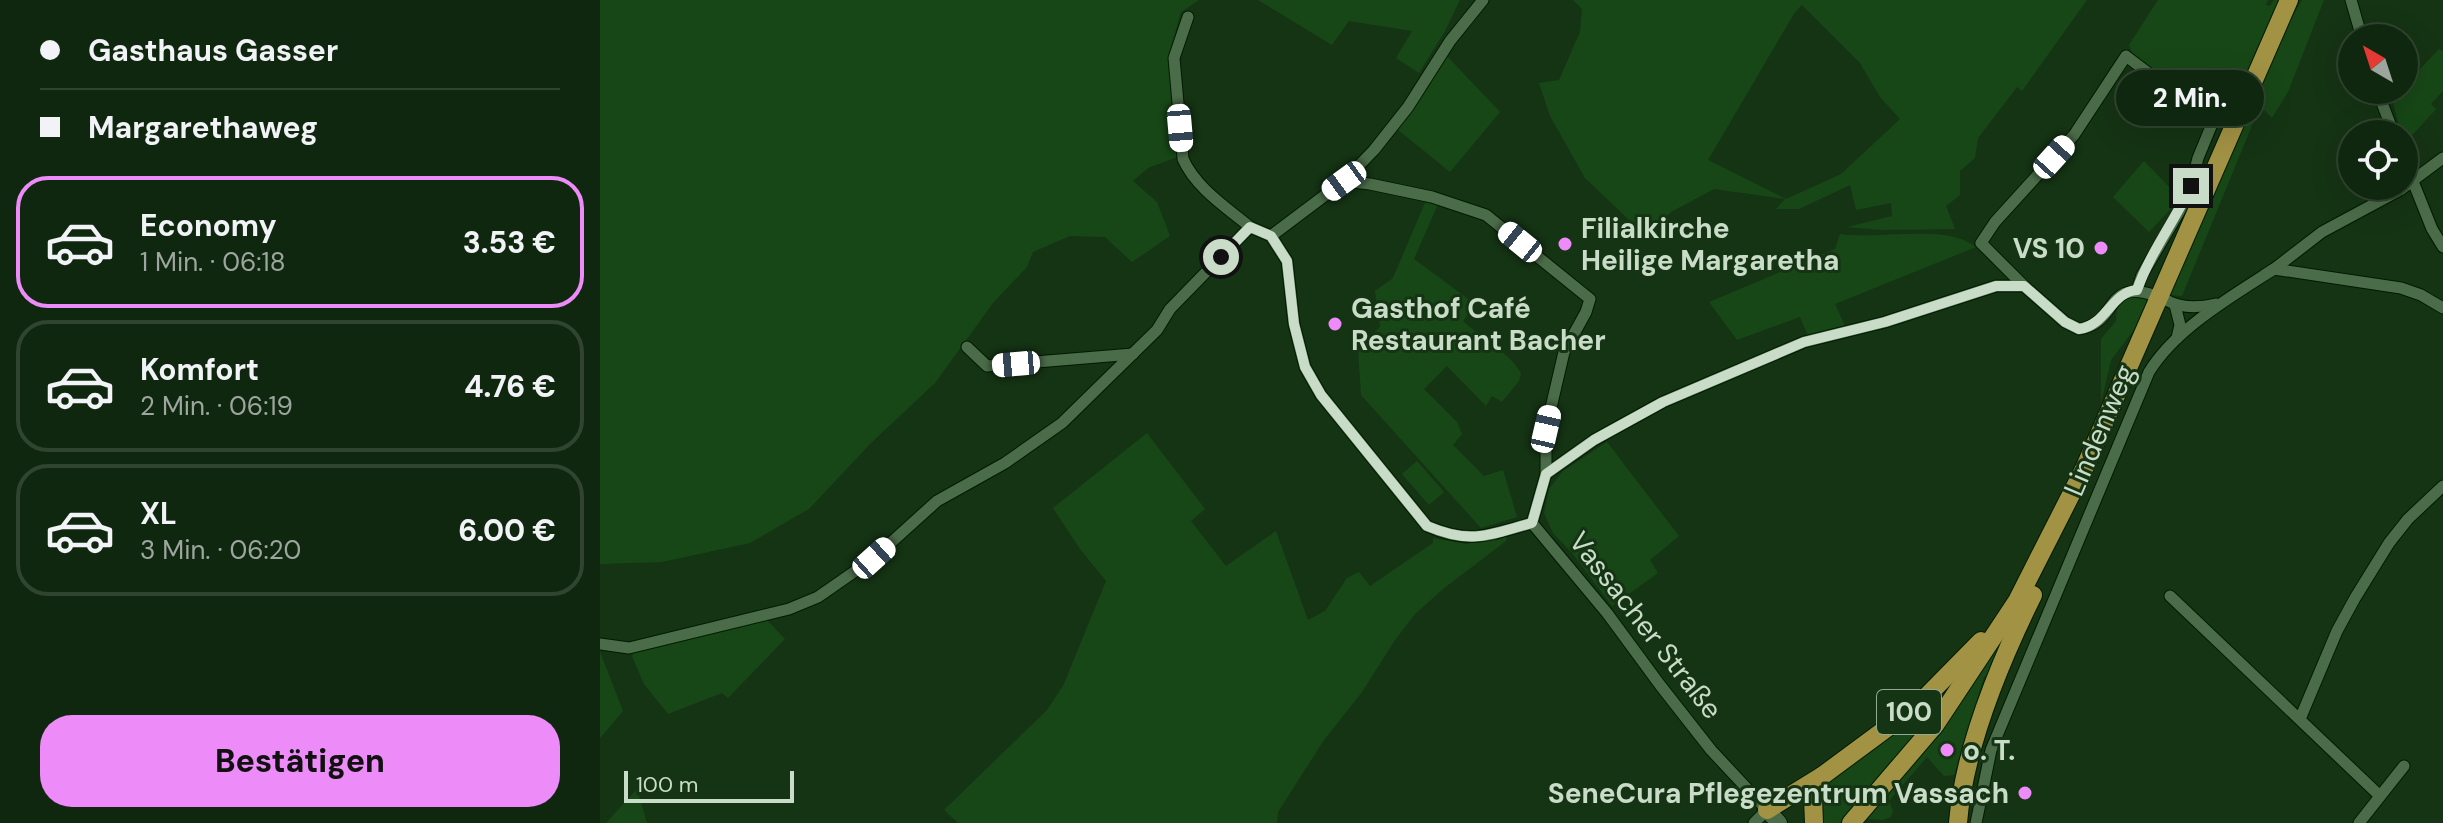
<!DOCTYPE html>
<html lang="de">
<head>
<meta charset="utf-8">
<style>
	:root { --surface:#10270f; --page:#192f18; --text:#f1f3f6; --muted:#9ca59e; --line:#30442f; --accent:#ed8cf9 }
	body { margin:0; font-family:"DM Sans",sans-serif; background:var(--page); color:var(--text); height:100vh; display:flex; flex-direction:column; font-size:30px; white-space:nowrap }
	* { box-sizing:border-box; margin:0 }
	p { font-size:26px; color:var(--muted) }
	.icon { flex:none; width:44px; height:44px; fill:none; stroke:currentColor; stroke-width:2; stroke-linecap:round; stroke-linejoin:round }
	.map { position:relative; flex:1; overflow:hidden }
	.side { display:flex; flex-direction:column; background:var(--surface); width:600px }
	.side>* { flex:none }
	.top-card { display:grid; align-content:center; height:176px; padding:0 40px; background:var(--surface) }
	.needle { width:52px; rotate:321deg }
	.buttons { position:absolute; left:1738px; top:24px; display:grid; gap:16px }
	.buttons a { display:grid; place-items:center; width:80px; height:80px; border-radius:50%; background:var(--surface); box-shadow:0 8px 32px #0002,0 0 0 2px var(--line); font-size:40px }
	.scale { position:absolute; left:24px; bottom:20px; width:170px; box-sizing:border-box; padding-left:8px; border:4px solid #c9dcc8; border-top:0; font-size:22px; line-height:28px; white-space:nowrap; color:#c9dcc8; -webkit-text-stroke:6px #153414; paint-order:stroke }
	.end { position:absolute; width:36px; height:36px; margin:-18px; border:10px solid #c9dcc8; background:#111; box-shadow:0 0 0 4px #111 }
	.from { border-radius:50% }
	.bubble { position:absolute; height:56px; border-radius:28px; background:var(--surface); box-shadow:0 8px 32px #0002,0 0 0 2px var(--line); font-size:26px; font-weight:800; line-height:56px; text-align:center }
	.car { position:absolute; width:24px; height:48px; margin:-24px -12px; border-radius:10px; box-shadow:0 0 6px 2px #0007; background:linear-gradient(#fff 24%,#345 0 40%,#fff 0 76%,#345 0 86%,#fff 0) }
	.top-card b { display:flex; align-items:center; gap:28px; height:76px; font-size:30px }
	.top-card b+b { border-top:2px solid var(--line) }
	.top-card i { width:20px; height:20px; background:var(--text) }
	ul { padding:0; list-style:none }
	li { display:flex; align-items:center; gap:24px; height:132px; margin:0 16px 12px; padding:0 24px; border:4px solid var(--line); border-radius:32px }
	li div { flex:1 }
	li b { display:block; font-size:30px }
	li em { font-style:normal; font-weight:800 }
	li.selected { border-color:var(--accent) }
	li>.icon { width:72px; height:72px; stroke-width:1.5 }
	.cta { display:flex; gap:16px; margin-top:auto; padding:16px 40px }
	.cta a { flex:1; height:92px; border-radius:32px; background:var(--accent); color:#111; font-size:32px; font-weight:800; line-height:92px; text-align:center }
	main { display:flex; flex:1; min-height:0 }
	.map>svg:first-child { display:block }
	.green { fill:#174717; fill-rule:evenodd }
	.lines { fill:none; stroke-linecap:round; stroke-linejoin:round }
	.minor-casing { stroke:#001b00; stroke-width:13 }
	.secondary-casing { stroke:#001b00; stroke-width:18 }
	.primary-casing { stroke:#001b00; stroke-width:20 }
	.minor { stroke:#4b6c49; stroke-width:11 }
	.secondary { stroke:#4b6c49; stroke-width:16 }
	.primary { stroke:#a29244; stroke-width:18 }
	.route { stroke:#c9dcc8; stroke-width:10 }
	.poi-dot { fill:#ed8cf9; stroke:#153414; stroke-width:3 }
	.labels { text-anchor:middle; stroke-width:6; stroke-linejoin:round; paint-order:stroke }
	.shield { fill:#153414; stroke:#93aa92; stroke-width:2 }
	.shield-label { font-size:26px; font-weight:bold; fill:#c9dcc8 }
	.poi-label { font-size:28px; font-weight:bold; fill:#c9dcc8; stroke:#153414; text-anchor:start }
	.street-label { font-size:28px; fill:#c9dcc8; stroke:#153414 }
</style>
</head>
<body>
<main>
<section class="side">
<div class="top-card">
<b><i class="from"></i>Gasthaus Gasser</b>
<b><i></i>Margarethaweg</b>
</div>
<ul>
<li class="selected"><svg class="icon" aria-label="car" viewBox="0 0 24 24"><path d="M5 17H2v-5l4-1 3-4h7l3 4 3 1v5h-3M9 17h6M6 11h13"/><circle cx="7" cy="17" r="2"/><circle cx="17" cy="17" r="2"/></svg><div><b>Economy</b><p>1 Min. · 06:18</p></div><em>3.53 €</em></li>
<li><svg class="icon" aria-label="car" viewBox="0 0 24 24"><path d="M5 17H2v-5l4-1 3-4h7l3 4 3 1v5h-3M9 17h6M6 11h13"/><circle cx="7" cy="17" r="2"/><circle cx="17" cy="17" r="2"/></svg><div><b>Komfort</b><p>2 Min. · 06:19</p></div><em>4.76 €</em></li>
<li><svg class="icon" aria-label="car" viewBox="0 0 24 24"><path d="M5 17H2v-5l4-1 3-4h7l3 4 3 1v5h-3M9 17h6M6 11h13"/><circle cx="7" cy="17" r="2"/><circle cx="17" cy="17" r="2"/></svg><div><b>XL</b><p>3 Min. · 06:20</p></div><em>6.00 €</em></li>
</ul>
<div class="cta"><a>Bestätigen</a></div>
</section>
<div class="map">
<svg width="1843" height="823" viewBox="0 0 1843 823">
	<rect width="100%" height="100%" fill="#153414"/>
	<g class="green">
		<path d="M0,0h599l-18,12 -11,38 10,106 -32,12 -15,13 24,21 13,34 -38,26 -27,-25 -35,-1 -37,16 -6,15 -34,36 -58,80 -64,60 -62,66 -59,34 -88,19 -62,2z"/>
		<path d="M658,0h202l-15,31 -26,42 -23,-15 16,-27 -63,-10 -17,24z"/>
		<path d="M973,0h514l-65,91 -5,-4 -39,51 -3,20 -15,13v24l-14,11 9,23 -73,1 -35,-3 45,-11 -1,-13 -35,7 -6,-25 -51,24h-23l9,-10 -71,-10 -43,23 -25,24 -61,-58 -35,-62 -11,-33 20,-3 21,-48 2,-23zM1202,5l58,58 20,34 20,22 -59,55 -55,25 -78,-39 87,-148z"/>
		<path d="M1558,0h110l-2,5 4,1 4,-6h5l-48,108 -12,13 -86,-66 -4,-10z"/>
		<path d="M1702,0h22l-36,92 -16,26 -12,-12 -78,190 -12,-1 122,-278z"/>
		<path d="M1839,49l4,2v40l-12,13 5,5 -32,35v-10h-3l-9,-36 8,-8h4v-4z"/>
		<path d="M845,54l55,58 -50,60 -53,-43 36,-50z"/>
		<path d="M1544,161l33,34 -8,16 -20,21 -36,-35z"/>
		<path d="M825,203l13,1 -24,55 61,45 -12,17c19,18 45,30 58,52l-2,8 -17,21 -10,-6 -6,10 -39,-40 -23,23 33,33 5,12 -9,11 31,31 19,-6 14,47 -36,11 -120,-133 -3,-46 22,-22 -5,-36 18,-13z"/>
		<path d="M1240,234c39,6 107,-11 136,13l-141,57 11,24 -38,8 -8,-19 -63,23 -28,-38 126,-53z"/>
		<path d="M1537,296l12,3 -13,28 -25,33 -10,43v-64l15,-18 1,-13 10,-9z"/>
		<path d="M547,433l58,76 -14,12 35,45 50,-35 32,89 17,-9 22,-33 12,-6 11,14 63,-43v-5l33,6 41,-9 -1,6 -63,48 -28,25 -20,26 -33,52 -38,48 -46,72 -1,11h-319l-14,-13 103,-100 16,-24 43,-105 -26,-32 -27,-41z"/>
		<path d="M1007,442l72,94 -29,24 8,13 -46,33 -39,-52 -20,-21 -9,-20 5,-24 14,-18z"/>
		<path d="M817,461l27,31 -15,13 -27,-31z"/>
		<path d="M167,620l18,19 -57,59 -6,-5 -54,21 -24,-30 -12,-28 3,-7z"/>
		<path d="M1397,648h4l-7,24 -10,5 -30,98 -10,1 -17,-19 -38,44 4,10 -2,6 -8,3 -15,-1v-5z"/>
		<path d="M0,652l23,59 -23,27z"/>
		<path d="M1350,684l3,3 -42,58 -62,71 -10,7h-19l1,-28 12,-18 81,-59z"/>
		<path d="M37,789l10,34h-41z"/>
	</g>
	<g class="lines">
		<g class="minor-casing">
			<g id="minor">
				<path d="M1751,0l11,38"/>
				<path d="M588,17l-14,41 9,101c13,29 43,48 67,68"/>
				<path d="M1777,90l17,44"/>
				<path d="M1804,159l28,70 11,18"/>
				<path d="M744,181l26,3 62,13 54,18 104,84 -4,13 -22,40 -18,77v45l-14,49"/>
				<path d="M671,236l73,-55 30,-31 34,-43 42,-66 33,-41"/>
				<path d="M1674,269l48,-37 78,-42 43,-32"/>
				<path d="M1537,290l5,-15 37,-63 12,-26 7,-28 14,-34c-26,-26 -57,-45 -86,-68l-52,79 -79,87 -14,21 43,43 41,36 14,7c40,-6 25,-50 74,-34"/>
				<path d="M1566,300c16,9 33,8 50,4"/>
				<path d="M1575,305l5,20 -3,13"/>
				<path d="M367,347l20,19 146,-12"/>
				<path d="M946,474l48,-34 69,-38 141,-60 81,-20 111,-36h28"/>
				<path d="M1570,596l210,200"/>
				<path d="M0,644l29,4 160,-39 29,-12 56,-39 63,-57 68,-38 57,-40 95,-93 13,-21 80,-82 21,9 16,25 7,63 11,43 16,28 106,131c44,19 61,9 105,-3l75,90 53,72 51,65 56,60 -13,13"/>
				<path d="M1700,719l37,-88 18,-33 34,-55 19,-24 35,-33"/>
				<path d="M1376,823l15,-73 158,-378c26,-43 83,-76 125,-103l127,19 20,7 22,13"/>
				<path d="M1759,823l45,-57"/>
			</g>
		</g>
		<g class="secondary-casing">
			<path id="secondary" d="M1167,810l12,13"/>
		</g>
		<g class="primary-casing">
			<g id="primary">
				<path d="M1167,810l55,-34"/>
				<path d="M1214,823l-1,-25 9,-22 96,-71 63,-64"/>
				<path d="M1251,823l84,-98 82,-124 67,-132 205,-469"/>
				<path d="M1358,823c6,-75 42,-161 75,-228"/>
			</g>
		</g>
		<use href="#minor" class="minor"/>
		<use href="#secondary" class="secondary"/>
		<use href="#primary" class="primary"/>
	</g>
	<g class="lines">
		<path class="route" d="M621,257l29,-30 21,9 16,25 7,63 11,43 16,28 106,131c45,19 60,9 105,-3l14,-49 48,-34 69,-38 141,-60 81,-20 111,-36h28l41,36 14,7c28,-4 32,-37 58,-39 13,-37 37,-68 54,-104"/>
	</g>
	<g class="poi-dot">
		<circle cx="965" cy="244" r="8"/>
		<circle cx="1501" cy="248" r="8"/>
		<circle cx="735" cy="324" r="8"/>
		<circle cx="1347" cy="750" r="8"/>
		<circle cx="1425" cy="793" r="8"/>
	</g>
	<g class="labels">
		<rect class="shield" x="1277" y="690" width="64" height="44" rx="6"/>
		<g class="shield-label">
			<text x="1309" y="721">100</text>
		</g>
		<g class="poi-label">
			<text x="981" y="238">Filialkirche<tspan x="981" dy="32">Heilige Margaretha</tspan></text>
			<text x="1485" y="258" text-anchor="end">VS 10</text>
			<text x="751" y="318">Gasthof Café<tspan x="751" dy="32">Restaurant Bacher</tspan></text>
			<text x="1363" y="760">o. T.</text>
			<text x="1409" y="803" text-anchor="end">SeneCura Pflegezentrum Vassach</text>
		</g>
		<g class="street-label">
			<text transform="translate(1499 430) rotate(-67)" y="10">Lindenweg</text>
			<text transform="translate(1046 625) rotate(52)" y="10">Vassacher Straße</text>
		</g>
	</g>
</svg>
<div class="buttons">
<a><svg class="needle" viewBox="-14 -14 28 28"><path d="M0-13l5 13h-10z" fill="#e53935"/><path d="M0 13l5-13h-10z" fill="#9ca59e"/></svg></a>
<a><svg class="icon" aria-label="locate" viewBox="0 0 24 24"><circle cx="12" cy="12" r="6"/><path d="M12 2v4M12 18v4M2 12h4M18 12h4"/></svg></a>
</div>
<div class="scale">100 m</div>
<i class="end from" style="left:621px;top:257px"></i>
<i class="end" style="left:1591px;top:186px"></i>
<div class="bubble" style="left:1516px;top:70px;width:148px">2 Min.</div>
<i class="car" style="left:580px;top:128px;rotate:175deg"></i>
<i class="car" style="left:1454px;top:157px;rotate:42deg"></i>
<i class="car" style="left:744px;top:181px;rotate:234deg"></i>
<i class="car" style="left:920px;top:242px;rotate:309deg"></i>
<i class="car" style="left:416px;top:364px;rotate:265deg"></i>
<i class="car" style="left:946px;top:429px;rotate:13deg"></i>
<i class="car" style="left:274px;top:558px;rotate:48deg"></i>
</div>
</main>
</body>
</html>
